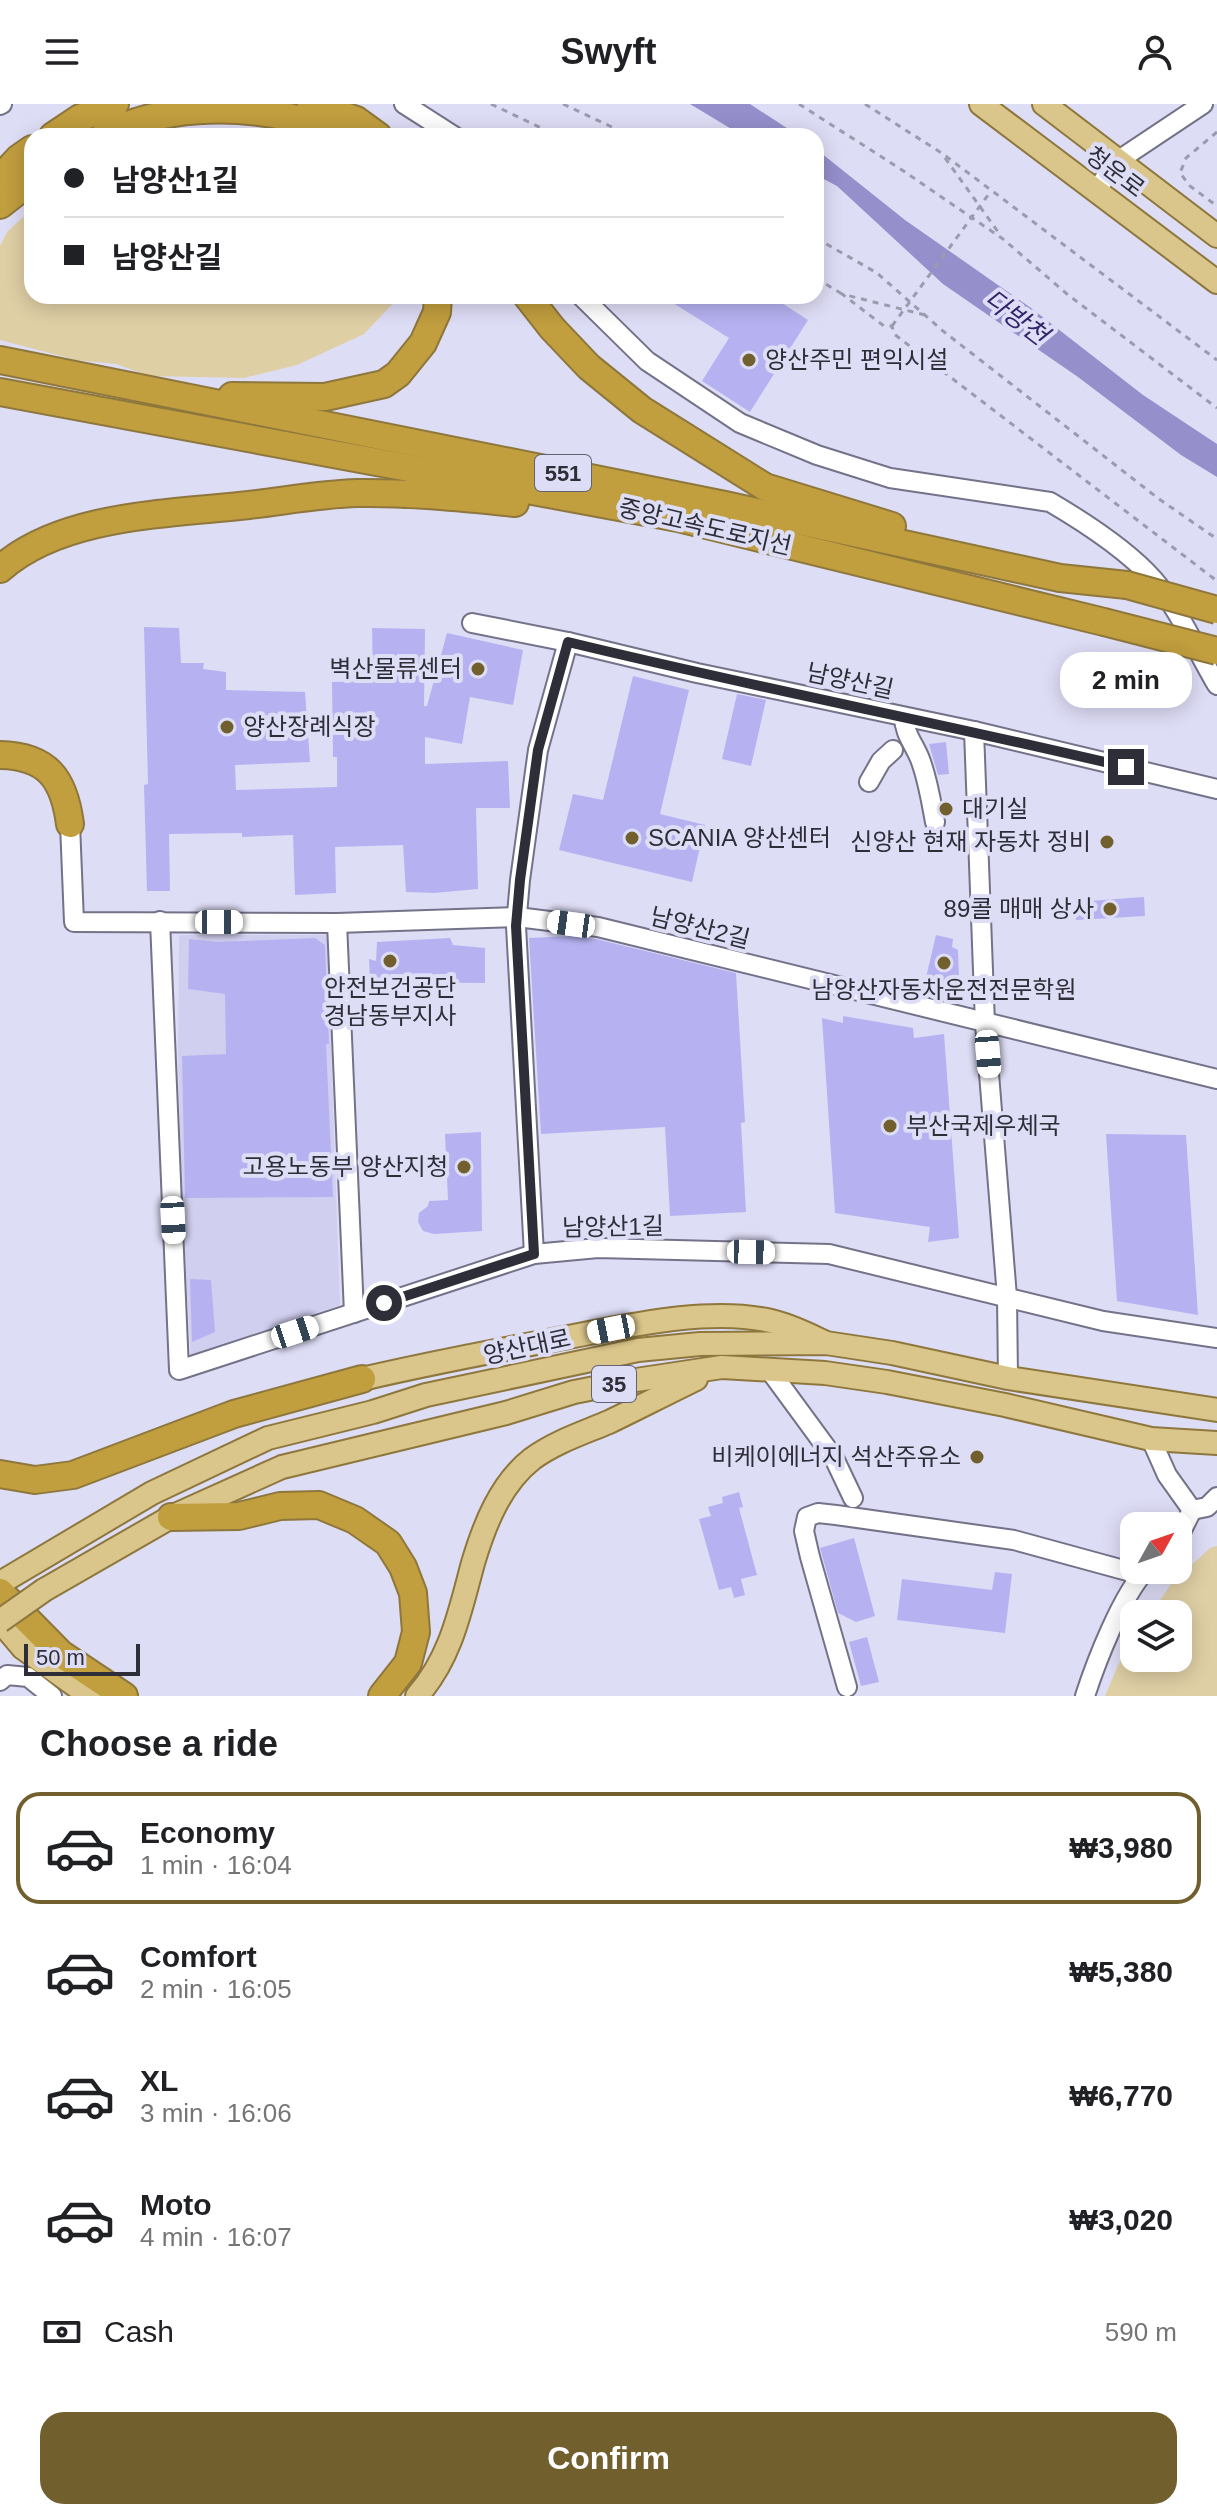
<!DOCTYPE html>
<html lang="en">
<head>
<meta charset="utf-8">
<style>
	:root { --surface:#fff; --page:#f2f2f2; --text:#202124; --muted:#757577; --line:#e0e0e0; --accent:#725f2e }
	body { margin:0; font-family:Helvetica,"Noto Sans KR",sans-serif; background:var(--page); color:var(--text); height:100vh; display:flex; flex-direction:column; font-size:30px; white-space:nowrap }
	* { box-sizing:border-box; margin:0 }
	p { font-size:26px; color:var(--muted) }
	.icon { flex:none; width:44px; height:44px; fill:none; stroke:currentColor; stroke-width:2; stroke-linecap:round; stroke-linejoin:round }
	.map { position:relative; height:1592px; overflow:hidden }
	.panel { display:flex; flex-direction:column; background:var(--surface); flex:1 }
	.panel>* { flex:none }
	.top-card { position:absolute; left:24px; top:24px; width:800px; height:176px; border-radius:24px; box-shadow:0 4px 20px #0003; display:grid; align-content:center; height:176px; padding:0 40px; background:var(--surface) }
	.needle { width:52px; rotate:50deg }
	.tools { position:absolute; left:1120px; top:1408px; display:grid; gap:16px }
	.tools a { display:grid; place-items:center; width:72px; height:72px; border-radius:16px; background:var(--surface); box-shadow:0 4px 20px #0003; font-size:40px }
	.scale { position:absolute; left:24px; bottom:20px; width:116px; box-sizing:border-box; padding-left:8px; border:4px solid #2e2e38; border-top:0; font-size:22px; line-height:28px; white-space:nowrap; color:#2e2e38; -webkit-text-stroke:6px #deddf6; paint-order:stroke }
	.end { position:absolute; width:36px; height:36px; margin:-18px; border:10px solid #2e2e38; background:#fff; box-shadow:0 0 0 4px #fff }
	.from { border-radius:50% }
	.bubble { position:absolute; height:56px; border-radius:24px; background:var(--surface); box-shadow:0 4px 20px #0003; font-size:26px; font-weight:700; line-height:56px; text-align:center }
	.car { position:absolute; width:24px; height:48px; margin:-24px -12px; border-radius:10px; box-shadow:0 0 6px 2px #0007; background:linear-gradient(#fff 24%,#345 0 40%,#fff 0 76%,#345 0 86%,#fff 0) }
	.top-card b { display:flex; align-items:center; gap:28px; height:76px; font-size:30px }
	.top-card b+b { border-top:2px solid var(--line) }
	.top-card i { width:20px; height:20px; background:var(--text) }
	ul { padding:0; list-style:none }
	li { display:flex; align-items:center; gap:24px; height:112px; margin:0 16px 12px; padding:0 24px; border:4px solid transparent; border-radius:24px }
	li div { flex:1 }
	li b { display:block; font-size:30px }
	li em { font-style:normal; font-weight:700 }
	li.on { border-color:var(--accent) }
	li>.icon { width:72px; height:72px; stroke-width:1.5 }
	h2 { padding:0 40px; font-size:36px; line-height:96px }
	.pay { display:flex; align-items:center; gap:20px; height:88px; padding:0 40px; font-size:30px }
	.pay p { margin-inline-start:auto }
	.primary-button { display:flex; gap:16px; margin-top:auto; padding:16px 40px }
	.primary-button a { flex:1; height:92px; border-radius:24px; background:var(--accent); color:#fff; font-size:32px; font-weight:700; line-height:92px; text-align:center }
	header { display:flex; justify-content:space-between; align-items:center; height:104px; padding:0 40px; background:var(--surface); font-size:36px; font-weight:700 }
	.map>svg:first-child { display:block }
	.built { fill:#d1cfef }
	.green { fill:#dfcfa5 }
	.water { fill:#9590cc }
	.building { fill:#b6b2f1 }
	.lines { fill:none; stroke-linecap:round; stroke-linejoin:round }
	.minor-casing { stroke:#737288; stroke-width:22 }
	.major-casing { stroke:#8e773c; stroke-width:26 }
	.highway-casing { stroke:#8e773c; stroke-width:30 }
	.path { stroke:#9c9bae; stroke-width:3; stroke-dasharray:6 6; stroke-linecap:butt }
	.minor { stroke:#fff; stroke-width:18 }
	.major { stroke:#dac58b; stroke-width:22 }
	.highway { stroke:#c19e3e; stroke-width:26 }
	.major-bridge-casing { stroke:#8e773c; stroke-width:26; stroke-linecap:butt }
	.highway-bridge-casing { stroke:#8e773c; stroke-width:30; stroke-linecap:butt }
	.path-bridge { stroke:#9c9bae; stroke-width:3; stroke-dasharray:6 6; stroke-linecap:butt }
	.major-bridge { stroke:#dac58b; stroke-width:22 }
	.highway-bridge { stroke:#c19e3e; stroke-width:26 }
	.route { stroke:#2e2e38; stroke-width:10 }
	.poi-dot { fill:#725f2e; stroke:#deddf6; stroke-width:3 }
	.labels { text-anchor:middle; stroke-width:8; stroke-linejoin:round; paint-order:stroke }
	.shield { fill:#deddf6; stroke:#636271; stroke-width:2 }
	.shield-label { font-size:22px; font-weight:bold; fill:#2e2e38 }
	.street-label { font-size:24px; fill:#2e2e38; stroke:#deddf6 }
	.poi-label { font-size:24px; fill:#2e2e38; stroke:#deddf6; text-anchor:start }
	.water-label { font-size:26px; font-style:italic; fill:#32236a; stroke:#deddf6 }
</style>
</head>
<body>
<header><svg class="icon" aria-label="menu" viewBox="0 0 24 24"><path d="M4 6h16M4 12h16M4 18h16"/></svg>Swyft<svg class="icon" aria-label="person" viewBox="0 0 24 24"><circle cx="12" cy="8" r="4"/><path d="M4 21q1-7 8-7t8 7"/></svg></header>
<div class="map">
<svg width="1217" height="1592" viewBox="0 0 1217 1592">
	<rect width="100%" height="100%" fill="#deddf6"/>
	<path class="built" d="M179,831h148l13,370 -149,52 -9,-152 -4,-158z"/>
	<g class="green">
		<path d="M32,105v87h368l-36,38 -67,31 -53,13 -95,-2 -33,-12 -40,-4 -76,-20v-94l7,-14z"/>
		<path d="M1217,1442v150h-112l14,-33 15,-23v18h44v-44h-27l20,-30 39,-36z"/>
	</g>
	<g class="water">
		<path d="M690,0h60l49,32h-56z"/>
		<path d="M816,45l89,71 126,88 112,87 74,49v33l-36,-22 -103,-78 -135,-93 -106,-98 -21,-11z"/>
	</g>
	<g class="building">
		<path d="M662,192h109l37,24 -58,92 -48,-31 27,-43z"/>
		<path d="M144,523l35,1 2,35h23l-1,6 23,3v18l79,2 5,70 -75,3 1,25 101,-3v-30h-4l-1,-75 41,-1 -1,-53 53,1 -1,77h3l20,-73 76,17 -10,55 -43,-8 -8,47 -37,-7v27l83,-3 2,47h-34l2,81 -44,4 -28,-1 -3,-47 -68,2 1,46 -41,2 -2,-60 -51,2v-4l-73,1 1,57h-23l-3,-106 4,-1z"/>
		<path d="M633,572l56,14 -29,124 45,11 -13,57 -133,-32 14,-56 30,6z"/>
		<path d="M737,590l29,6 -15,66 -29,-7z"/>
		<path d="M946,638l3,32 -11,1 -9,-31z"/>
		<path d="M1144,793l1,19 -69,4 -1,-18z"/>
		<path d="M936,831l17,4 -1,8 6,3 1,26 -7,7 -7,-2 -2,9 -19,-4z"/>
		<path d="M571,832l25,3 140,34 9,149 -4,1 5,89 -76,4 -5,-89 -124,7 -12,-196z"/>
		<path d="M315,834l10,7 4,99h-3l7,153 -148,1 -3,-142 44,-2 -1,-60 -37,-5 1,-50 28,3z"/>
		<path d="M450,834l3,7 32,3v35l-115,-1 -1,-23 7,2 1,-19z"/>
		<path d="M843,912l70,12 1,10 30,-4 15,204 -31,4 2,-15 -95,-14 -13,-195 21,5z"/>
		<path d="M481,1028l1,99 -48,3 -11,-3 -5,-9 1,-9 9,-7 1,-5 19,-1 -3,-66z"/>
		<path d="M1106,1030l80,1 12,180 -81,-14z"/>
		<path d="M190,1175l21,1 4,52 -23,10z"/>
		<path d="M739,1388l4,15 -4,1 18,67 -16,4 4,16 -11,3 -3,-11 -12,3 -20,-71 12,-3 -3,-9 15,-4 -1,-6z"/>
		<path d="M854,1434l21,78 -19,6 -18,-9 -18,-65z"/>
		<path d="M995,1468l17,2 -7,59 -108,-13 5,-41 90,11z"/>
		<path d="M867,1533l12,45 -18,4 -12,-44z"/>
	</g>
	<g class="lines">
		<g class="minor-casing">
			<g id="minor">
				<path d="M404,0l50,32"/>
				<path d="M0,1l2,-1"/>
				<path d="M1096,86l23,-30 84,-56"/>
				<path d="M581,192l66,65 93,62 77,32 73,23 160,24c34,20 77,48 103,77 24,27 45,74 64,106"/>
				<path d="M472,519l96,19 129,31 277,58 243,58"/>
				<path d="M904,613c0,16 10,27 16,42 8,21 11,42 15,63"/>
				<path d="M974,627l11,293 22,273 1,81"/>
				<path d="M869,678l12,-21 12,-11"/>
				<path d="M70,720l4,98 263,1 180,-6 81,10 619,152"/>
				<path d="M160,817l19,449 355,-116 64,-6 231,6 274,67 114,17"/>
				<path d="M337,819l17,390"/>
				<path d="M534,1150l-18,-328 4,-46 18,-130 30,-108"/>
				<path d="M768,1264l66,90 19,40"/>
				<path d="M1151,1335l16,36 25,35 -14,28"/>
				<path d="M1192,1406l15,-3 10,-10"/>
				<path d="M0,1577l7,-6 21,2 24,19"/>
				<path d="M847,1583l-37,-130 -6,-26 3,-14 11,-4 18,2 178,25 128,35"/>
				<path d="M1085,1592c11,-34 37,-101 61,-126"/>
			</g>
		</g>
		<g class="major-casing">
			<g id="major">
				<path d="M981,0l236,178"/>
				<path d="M1044,0l173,132"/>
				<path d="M362,1275c64,-15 127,-27 191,-39 66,-12 152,-34 218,-19 18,4 34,12 51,20"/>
				<path d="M0,1479l152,-90 116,-55 105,-26 53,-17 212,-45 62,-6 126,-1 66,10 116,25 209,32"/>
				<path d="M44,1486l127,-73 111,-50 224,-54 68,-21 62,-12 86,-13 103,6 62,9 118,23 146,34 66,4"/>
				<path d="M0,1517l23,27 67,48"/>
				<path d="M417,1592c34,-38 43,-85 56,-133 11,-37 27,-79 59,-104 23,-17 51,-26 77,-37 29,-14 58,-29 87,-43"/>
			</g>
		</g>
		<g class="highway-casing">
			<g id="highway">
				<path d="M311,0l45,16 22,16"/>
				<path d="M53,32l27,-18 35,-14"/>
				<path d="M103,32c59,-31 130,-32 195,-17 11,3 22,11 33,17"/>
				<path d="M0,74l19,-20 13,-9"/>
				<path d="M0,101l32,-25"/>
				<path d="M527,192l25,32 37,39 53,43 123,77 127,39"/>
				<path d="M0,256l725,145 335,73 67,7"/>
				<path d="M0,288l678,126 426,104"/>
				<path d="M232,292l93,1 59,-13 14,-10 25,-31 14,-31 1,-16"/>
				<path d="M0,465c62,-55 169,-55 249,-64 35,-4 72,-11 108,-12 52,-1 106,5 158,10"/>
				<path d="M0,651c48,1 64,24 70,69"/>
				<path d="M0,1370l35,6 38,-5 161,-61 128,-35"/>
				<path d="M171,1413l68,-1 41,-10 39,-1 36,15 33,23 15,24 10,26 3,39 -8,31 -26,33"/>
				<path d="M0,1488l61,62 63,42"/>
			</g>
		</g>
		<g class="path">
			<path d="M491,0l67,32"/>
			<path d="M563,0l68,32"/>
			<path d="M799,0l103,66 101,69 64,55 150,114"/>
			<path d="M865,0l78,50 274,206"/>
			<path d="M1217,28l-31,26 -6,15 10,13 27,20"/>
			<path d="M945,54l56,78"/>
			<path d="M816,134l61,35 66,58 216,168 58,40"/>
			<path d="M816,174l26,16"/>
			<path d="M925,211l-83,-21 42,32h8l2,8 323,247"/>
		</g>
		<use href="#minor" class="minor"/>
		<use href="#major" class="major"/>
		<use href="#highway" class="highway"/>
		<g class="major-bridge-casing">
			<path id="major-bridge" d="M0,1517l44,-31"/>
		</g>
		<g class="highway-bridge-casing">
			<g id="highway-bridge">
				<path d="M1127,481l90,25"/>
				<path d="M1104,518l113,29"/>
			</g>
		</g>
		<path class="path-bridge" d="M892,222l99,-135"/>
		<use href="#major-bridge" class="major-bridge"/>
		<use href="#highway-bridge" class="highway-bridge"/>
	</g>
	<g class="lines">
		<path class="route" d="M384,1199l150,-49 -18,-328 4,-46 18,-130 30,-108c185,45 372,81 558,125"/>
	</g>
	<g class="poi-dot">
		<circle cx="749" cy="256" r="8"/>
		<circle cx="478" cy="565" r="8"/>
		<circle cx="227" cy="623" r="8"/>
		<circle cx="946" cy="705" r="8"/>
		<circle cx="632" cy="734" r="8"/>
		<circle cx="1107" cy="738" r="8"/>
		<circle cx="1110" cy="805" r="8"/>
		<circle cx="390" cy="857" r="8"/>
		<circle cx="944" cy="859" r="8"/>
		<circle cx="890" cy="1022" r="8"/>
		<circle cx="464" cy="1063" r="8"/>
		<circle cx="977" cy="1353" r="8"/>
	</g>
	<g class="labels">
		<g class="shield">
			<rect x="535" y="351" width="56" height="36" rx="6"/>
			<rect x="592" y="1262" width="44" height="36" rx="6"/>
		</g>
		<g class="shield-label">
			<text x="563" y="377">551</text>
			<text x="614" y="1288">35</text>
		</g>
		<g class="street-label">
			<text transform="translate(1115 68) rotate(37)" y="8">청운로</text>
			<text transform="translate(705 423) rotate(13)" y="8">중앙고속도로지선</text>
			<text transform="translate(850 577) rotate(12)" y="8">남양산길</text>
			<text transform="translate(700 824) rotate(14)" y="8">남양산2길</text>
			<text transform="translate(613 1123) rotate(-1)" y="8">남양산1길</text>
			<text transform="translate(527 1243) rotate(-12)" y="8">양산대로</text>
		</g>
		<g class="poi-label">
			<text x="765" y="264">양산주민 편익시설</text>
			<text x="462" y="573" text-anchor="end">벽산물류센터</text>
			<text x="243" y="631">양산장례식장</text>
			<text x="962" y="713">대기실</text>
			<text x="648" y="742">SCANIA 양산센터</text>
			<text x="1091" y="746" text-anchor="end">신양산 현재 자동차 정비</text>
			<text x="1094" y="813" text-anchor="end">89콜 매매 상사</text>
			<text x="390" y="892" text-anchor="middle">안전보건공단<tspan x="390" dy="28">경남동부지사</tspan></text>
			<text x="944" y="894" text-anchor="middle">남양산자동차운전전문학원</text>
			<text x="906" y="1030">부산국제우체국</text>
			<text x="448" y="1071" text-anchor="end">고용노동부 양산지청</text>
			<text x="961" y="1361" text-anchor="end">비케이에너지 석산주유소</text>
		</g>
		<g class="water-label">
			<text transform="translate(1016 213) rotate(37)" y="9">다방천</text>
		</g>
	</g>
</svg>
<div class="tools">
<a><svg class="needle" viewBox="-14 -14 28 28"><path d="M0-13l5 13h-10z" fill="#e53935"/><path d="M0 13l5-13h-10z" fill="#757577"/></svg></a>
<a><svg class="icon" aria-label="layers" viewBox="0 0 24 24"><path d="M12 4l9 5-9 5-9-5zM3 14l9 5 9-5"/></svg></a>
</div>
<div class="scale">50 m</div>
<i class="end from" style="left:384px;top:1199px"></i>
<i class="end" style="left:1126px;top:663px"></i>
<div class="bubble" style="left:1060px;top:548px;width:132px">2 min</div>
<i class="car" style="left:219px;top:818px;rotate:90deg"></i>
<i class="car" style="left:571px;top:820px;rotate:278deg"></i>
<i class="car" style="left:988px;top:950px;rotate:175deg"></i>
<i class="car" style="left:173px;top:1116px;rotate:177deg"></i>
<i class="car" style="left:751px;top:1148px;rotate:91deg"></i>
<i class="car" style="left:611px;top:1225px;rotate:259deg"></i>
<i class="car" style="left:295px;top:1228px;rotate:72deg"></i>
<div class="top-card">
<b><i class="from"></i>남양산1길</b>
<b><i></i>남양산길</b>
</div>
</div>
<section class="panel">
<h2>Choose a ride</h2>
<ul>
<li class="on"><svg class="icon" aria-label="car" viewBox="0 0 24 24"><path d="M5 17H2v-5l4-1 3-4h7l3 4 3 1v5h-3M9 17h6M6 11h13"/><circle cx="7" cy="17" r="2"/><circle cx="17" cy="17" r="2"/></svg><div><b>Economy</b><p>1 min · 16:04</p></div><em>₩3,980</em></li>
<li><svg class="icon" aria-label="car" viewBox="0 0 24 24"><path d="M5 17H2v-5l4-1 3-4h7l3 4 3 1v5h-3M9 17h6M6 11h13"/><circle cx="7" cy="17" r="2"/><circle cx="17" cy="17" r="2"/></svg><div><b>Comfort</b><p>2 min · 16:05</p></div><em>₩5,380</em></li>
<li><svg class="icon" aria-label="car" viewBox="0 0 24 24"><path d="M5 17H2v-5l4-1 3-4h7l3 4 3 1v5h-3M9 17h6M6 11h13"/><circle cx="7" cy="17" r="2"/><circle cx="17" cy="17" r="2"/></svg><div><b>XL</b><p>3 min · 16:06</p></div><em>₩6,770</em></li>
<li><svg class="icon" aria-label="car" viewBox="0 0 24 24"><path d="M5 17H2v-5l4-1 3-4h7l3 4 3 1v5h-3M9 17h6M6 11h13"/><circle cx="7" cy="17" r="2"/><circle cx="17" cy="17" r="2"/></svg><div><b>Moto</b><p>4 min · 16:07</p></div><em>₩3,020</em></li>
</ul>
<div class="pay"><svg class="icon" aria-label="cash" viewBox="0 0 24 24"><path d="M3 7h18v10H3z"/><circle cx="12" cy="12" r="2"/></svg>Cash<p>590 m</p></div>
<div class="primary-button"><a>Confirm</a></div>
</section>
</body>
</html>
